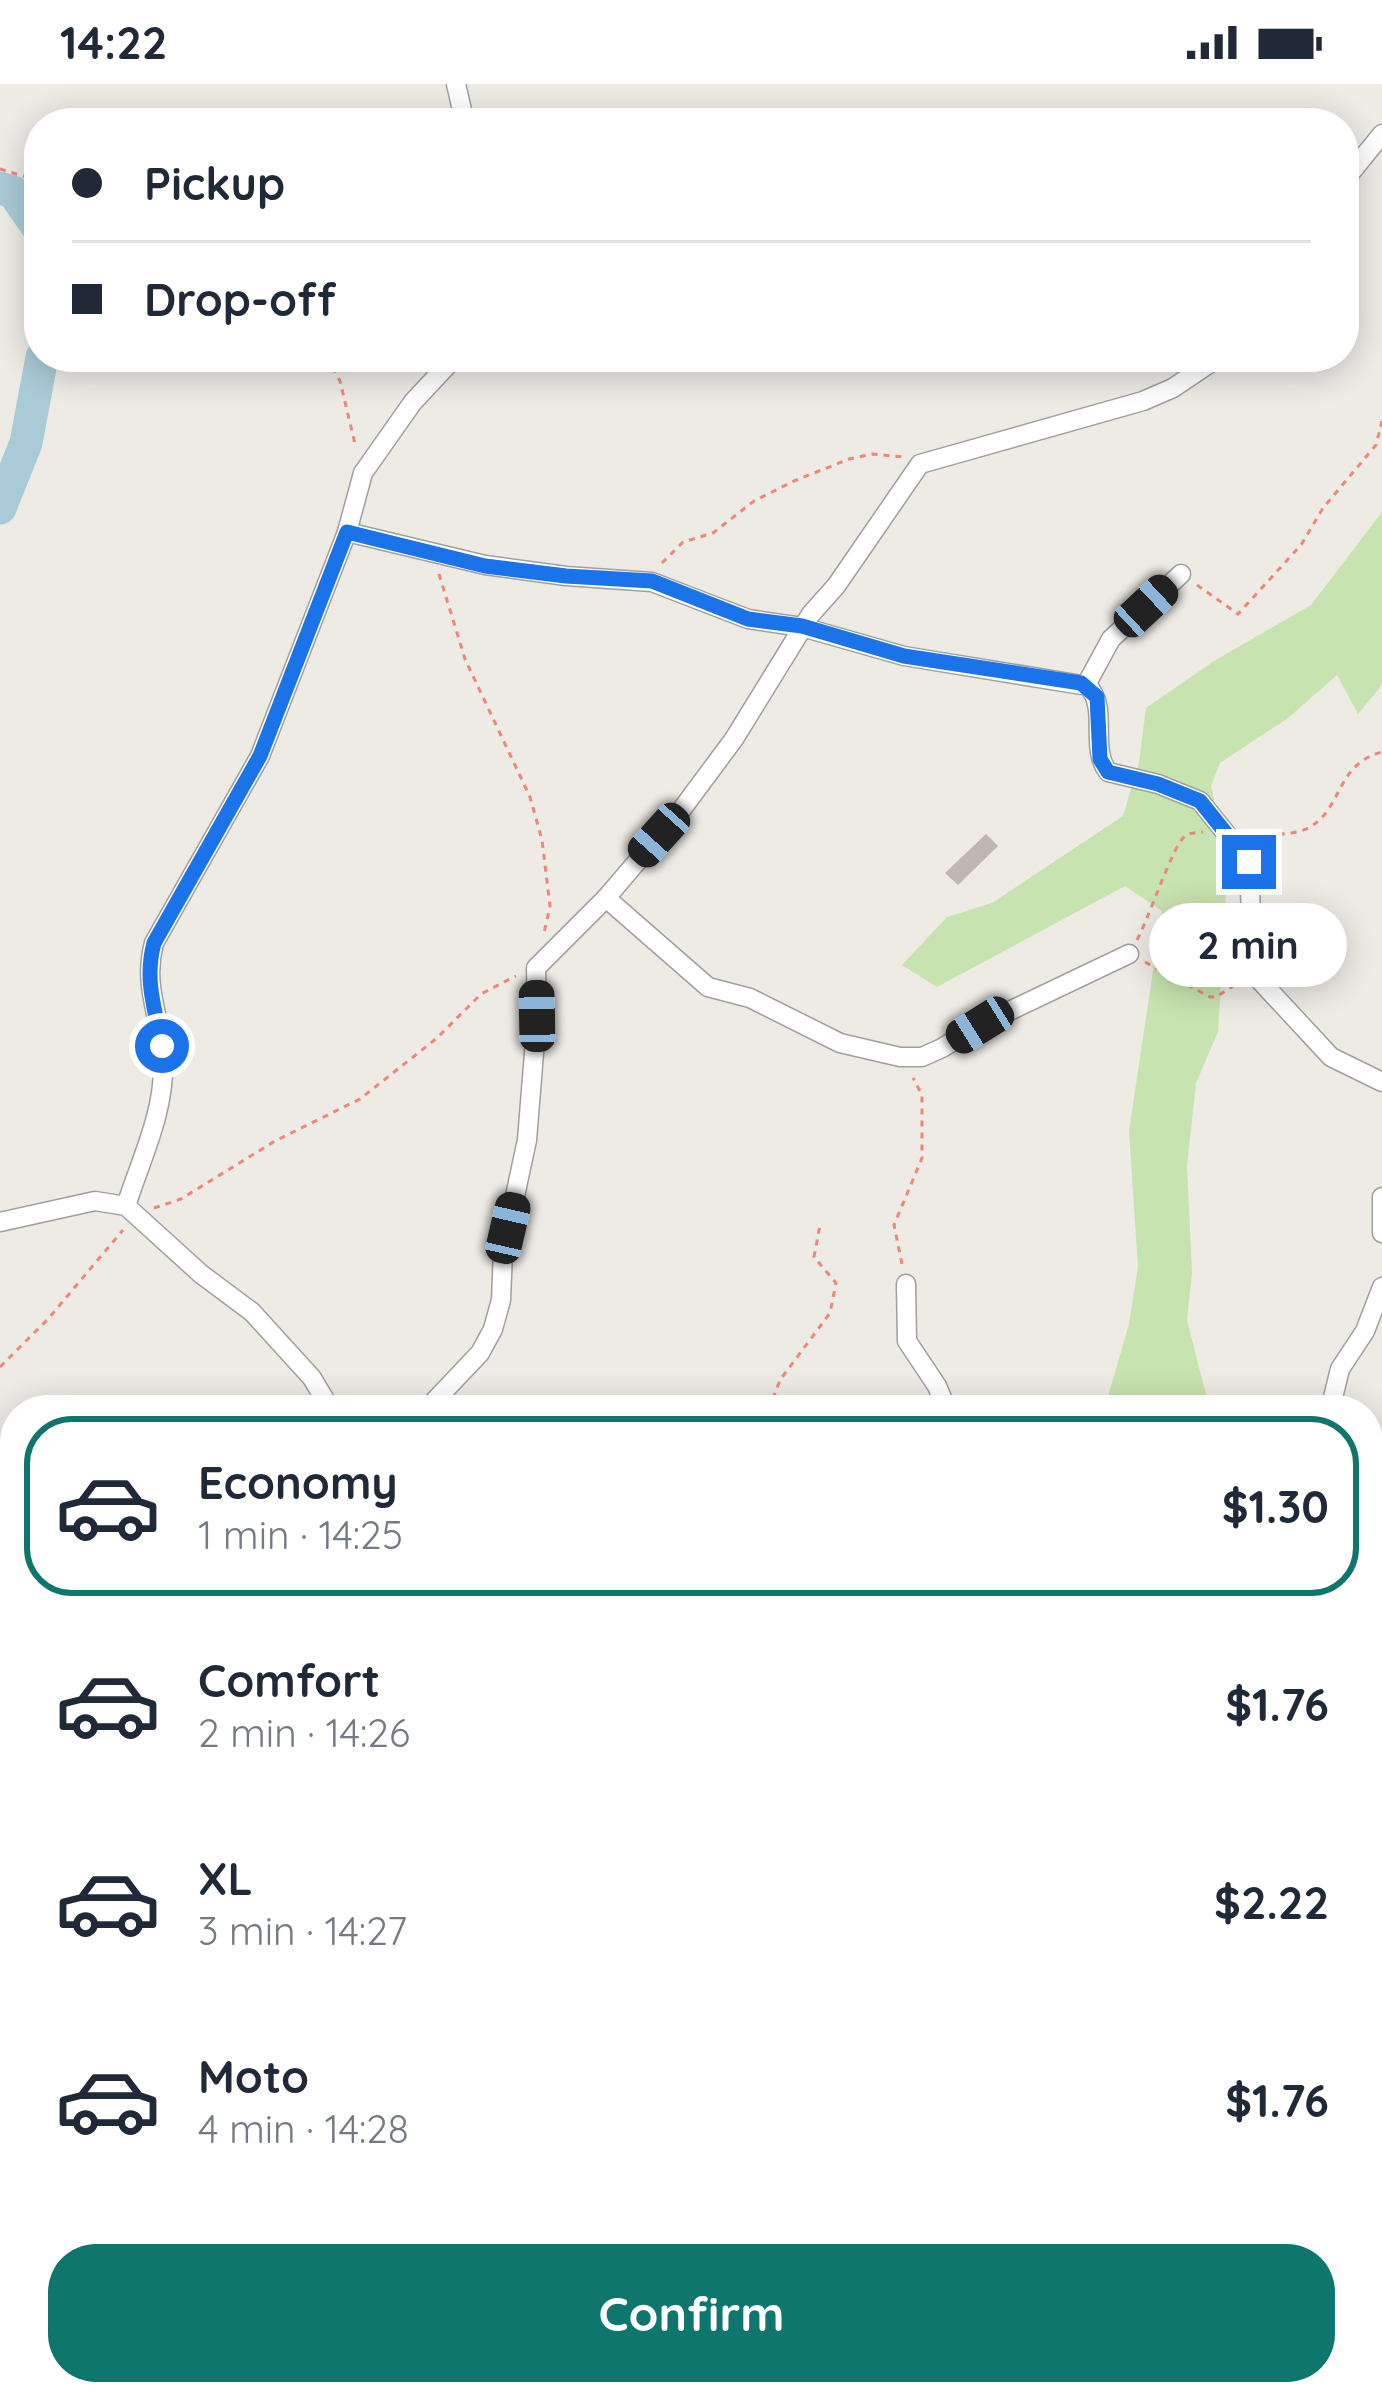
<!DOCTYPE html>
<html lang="en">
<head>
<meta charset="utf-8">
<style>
	:root { --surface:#fff; --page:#f2f2f3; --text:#1f2937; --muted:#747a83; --line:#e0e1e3; --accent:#0f766e }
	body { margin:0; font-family:Quicksand,sans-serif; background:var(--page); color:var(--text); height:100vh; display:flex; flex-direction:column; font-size:45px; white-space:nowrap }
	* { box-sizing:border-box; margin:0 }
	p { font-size:39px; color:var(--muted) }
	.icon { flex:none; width:66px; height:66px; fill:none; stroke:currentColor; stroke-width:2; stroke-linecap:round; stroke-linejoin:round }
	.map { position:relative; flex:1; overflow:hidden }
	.sheet { position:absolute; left:0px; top:1311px; width:1383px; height:1011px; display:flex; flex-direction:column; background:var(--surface); border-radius:48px 48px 0 0; box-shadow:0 6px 30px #0003 }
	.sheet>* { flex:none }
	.hud { position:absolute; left:24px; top:24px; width:1335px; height:264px; border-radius:48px; box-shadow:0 6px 30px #0003; display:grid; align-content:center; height:264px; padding:0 48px; background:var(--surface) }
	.end { position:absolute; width:54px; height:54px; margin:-27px; border:15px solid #1a73e8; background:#fff; box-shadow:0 0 0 6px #fff }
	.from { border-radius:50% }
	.bubble { position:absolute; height:84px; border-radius:42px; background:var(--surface); box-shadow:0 6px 30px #0003; font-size:39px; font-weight:700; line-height:84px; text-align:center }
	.car { position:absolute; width:36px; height:72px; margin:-36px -18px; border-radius:15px; box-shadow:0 0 9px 3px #0007; background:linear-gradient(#222 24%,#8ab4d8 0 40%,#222 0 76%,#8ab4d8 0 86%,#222 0) }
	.hud b { display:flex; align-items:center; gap:42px; height:114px; font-size:45px }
	.hud b+b { border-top:3px solid var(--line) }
	.hud i { width:30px; height:30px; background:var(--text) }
	ul { padding:21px 0 0; list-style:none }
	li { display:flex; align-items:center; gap:36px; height:180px; margin:0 24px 18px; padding:0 24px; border:6px solid transparent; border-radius:48px }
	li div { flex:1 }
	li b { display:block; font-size:45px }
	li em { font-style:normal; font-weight:700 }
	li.current { border-color:var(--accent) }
	li>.icon { width:108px; height:108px; stroke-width:1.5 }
	.action { display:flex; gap:24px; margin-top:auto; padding:24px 48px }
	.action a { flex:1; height:138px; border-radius:48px; background:var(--accent); color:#fff; font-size:48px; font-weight:700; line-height:138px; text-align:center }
	.status { display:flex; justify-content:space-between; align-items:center; height:84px; padding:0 60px; background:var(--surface); direction:ltr }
	.status svg { height:33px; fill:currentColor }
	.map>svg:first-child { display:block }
	.residential { fill:#dbdbdb }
	.grass { fill:#c7e3af }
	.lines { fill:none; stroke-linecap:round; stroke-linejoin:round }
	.river { stroke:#a9cbd7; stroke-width:33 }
	.building { fill:#beb7b2 }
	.street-casing { stroke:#9f9f9f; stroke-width:21 }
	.path { stroke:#eb8878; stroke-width:3; stroke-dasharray:6 6; stroke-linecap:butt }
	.street { stroke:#fff; stroke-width:18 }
	.route { stroke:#1a73e8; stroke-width:15 }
</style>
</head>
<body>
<div class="status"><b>14:22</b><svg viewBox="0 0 49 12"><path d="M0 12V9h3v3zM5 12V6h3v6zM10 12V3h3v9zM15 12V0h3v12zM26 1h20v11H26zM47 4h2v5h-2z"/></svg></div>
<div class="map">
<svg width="1382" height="2320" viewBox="0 0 1382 2320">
	<rect width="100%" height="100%" fill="#eeebe5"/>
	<path class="residential" d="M12,1697l3,610h1353v-408l14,6v415h-1382v-608z"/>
	<g class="grass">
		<path d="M1382,428v173l-24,29 -21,-39 -49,43 -68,45 -9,23 17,75 -10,171 -22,51 -9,83 5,107 -5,47 23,90h-106l25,-86 9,-57 -9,-136 33,-220 -37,-25 -188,101 -35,-22 45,-48 45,-14 131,-87 16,-54 7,-54 68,-47 97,-56z"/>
		<path d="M1368,1443l14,22v159l-14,3z"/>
	</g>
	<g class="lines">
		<g class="river">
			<path d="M0,104l13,4 26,37"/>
			<path d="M0,424l26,-65 16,-86"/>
		</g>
	</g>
	<path class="building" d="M986,750l12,12 -40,39 -13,-12z"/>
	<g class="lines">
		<g class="street-casing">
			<g id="street">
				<path d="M456,0l9,39"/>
				<path d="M1344,97l38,-47"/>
				<path d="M347,448l138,33 81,11 86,6 96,37 54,8 102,29 184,30c21,23 1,61 20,86l50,12 42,17 49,61 4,111 78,84 51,25"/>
				<path d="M1086,601l25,-46 70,-65"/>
				<path d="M606,814l102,89 42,11 90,45 60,14h22l20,-9 38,-23 149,-71"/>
				<path d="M1382,1113v36"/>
				<path d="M126,1122c15,-47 39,-95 37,-144 -1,-45 -21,-73 -9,-119l106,-187 87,-224 16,-59 50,-71 42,-45"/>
				<path d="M0,1138l95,-21 31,5 75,68 51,38 60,66 19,32"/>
				<path d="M906,1200l1,57 30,45 10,24"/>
				<path d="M426,1326l54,-57 13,-24 8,-29 2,-48 24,-112 10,-124 -1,-48 70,-70 76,-89 52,-70 77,-125 25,-28 84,-122 223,-63 30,-13 46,-31"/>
				<path d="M1330,1326l10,-41 25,-38 17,-44"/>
				<path d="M1368,1414l14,22"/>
				<path d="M0,1884l15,-1"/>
				<path d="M1368,2070l14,1"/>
				<path d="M0,2255l15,5"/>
				<path d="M83,2307l7,13"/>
				<path d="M1183,2307l2,13"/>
				<path d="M28,2320l4,-13"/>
			</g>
		</g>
		<g class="path">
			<path d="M111,28l9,11"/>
			<path d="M0,85l39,12"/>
			<path d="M327,273l13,24 16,67"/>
			<path d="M662,479l21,-21 30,-9 41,-32 40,-20 55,-22 24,-5 30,3"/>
			<path d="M439,490l26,85 65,138 12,43 8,66 -6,27"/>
			<path d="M1197,501l41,29 63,-69 22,-37 53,-63 6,-24"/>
			<path d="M1260,762l9,-11c13,-1 27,-1 39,-7 35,-18 27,-64 74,-76"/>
			<path d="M1137,856c11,-20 36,-94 47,-103 6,-5 11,-4 19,-5"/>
			<path d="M1145,878l65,35h6l20,-13"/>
			<path d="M154,1124l27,-9 94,-58 85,-42 77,-61 44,-44 35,-18"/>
			<path d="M902,1180l-8,-39 28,-67v-63l-9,-17"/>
			<path d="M0,1283l48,-48 75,-89"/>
			<path d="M769,1326l11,-30 50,-67 6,-30 -22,-26 6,-32"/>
			<path d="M1368,1637l14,-2"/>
		</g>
		<use href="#street" class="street"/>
	</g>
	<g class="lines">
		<path class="route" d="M162,962c-7,-37 -18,-66 -8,-103l106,-187 87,-224 138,34 81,10 86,5 96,38 54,7 102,30 177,27 16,14 3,62 8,13 50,12 42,17 49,61"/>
	</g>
</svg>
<i class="end from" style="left:162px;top:962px"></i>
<i class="end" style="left:1249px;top:778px"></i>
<div class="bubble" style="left:1149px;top:819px;width:198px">2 min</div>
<i class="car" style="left:1146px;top:522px;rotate:47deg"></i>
<i class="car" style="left:659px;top:751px;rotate:222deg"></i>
<i class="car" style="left:537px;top:932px;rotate:359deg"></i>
<i class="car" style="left:980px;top:941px;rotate:238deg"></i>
<i class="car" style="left:508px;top:1144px;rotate:13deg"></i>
<div class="hud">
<b><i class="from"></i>Pickup</b>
<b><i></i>Drop-off</b>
</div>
<section class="sheet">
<ul>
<li class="current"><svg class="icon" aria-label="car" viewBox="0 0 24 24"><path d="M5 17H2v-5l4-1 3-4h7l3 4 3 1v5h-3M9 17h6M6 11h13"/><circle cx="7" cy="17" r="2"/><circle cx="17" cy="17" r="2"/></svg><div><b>Economy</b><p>1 min · 14:25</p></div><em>$1.30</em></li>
<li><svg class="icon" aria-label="car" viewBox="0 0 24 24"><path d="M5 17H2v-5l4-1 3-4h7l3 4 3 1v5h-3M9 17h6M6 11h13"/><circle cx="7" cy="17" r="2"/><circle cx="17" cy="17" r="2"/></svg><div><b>Comfort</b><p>2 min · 14:26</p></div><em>$1.76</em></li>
<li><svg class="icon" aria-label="car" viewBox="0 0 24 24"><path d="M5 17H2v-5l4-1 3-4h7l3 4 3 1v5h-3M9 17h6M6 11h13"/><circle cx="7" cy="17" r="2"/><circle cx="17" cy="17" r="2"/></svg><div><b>XL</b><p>3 min · 14:27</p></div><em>$2.22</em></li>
<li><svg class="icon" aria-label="car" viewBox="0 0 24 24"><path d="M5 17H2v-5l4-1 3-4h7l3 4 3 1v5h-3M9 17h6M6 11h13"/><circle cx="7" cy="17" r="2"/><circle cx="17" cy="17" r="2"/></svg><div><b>Moto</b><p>4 min · 14:28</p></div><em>$1.76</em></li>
</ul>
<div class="action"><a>Confirm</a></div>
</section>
</div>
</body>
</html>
